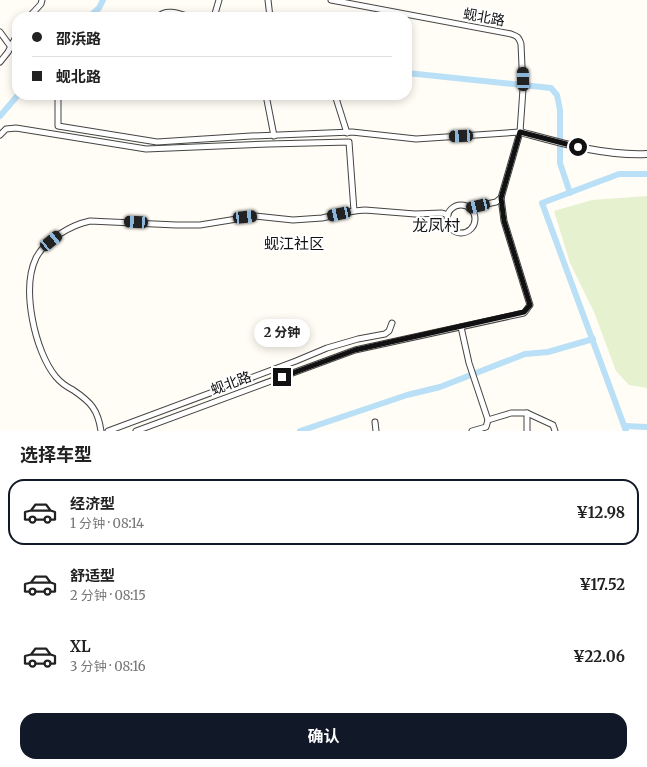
<!DOCTYPE html>
<html lang="zh">
<head>
<meta charset="utf-8">
<style>
	:root { --surface:#fff; --page:#f6f6f6; --text:#222; --muted:#767676; --line:#e0e0e0; --accent:#111827 }
	body { margin:0; font-family:Merriweather,"Noto Sans SC",serif; background:var(--page); color:var(--text); height:100vh; display:flex; flex-direction:column; font-size:15px; white-space:nowrap }
	* { box-sizing:border-box; margin:0 }
	p { font-size:13px; color:var(--muted) }
	.icon { flex:none; width:22px; height:22px; fill:none; stroke:currentColor; stroke-width:2; stroke-linecap:round; stroke-linejoin:round }
	.map { position:relative; height:431px; overflow:hidden }
	.drawer { display:flex; flex-direction:column; background:var(--surface); flex:1 }
	.drawer>* { flex:none }
	.top-card { position:absolute; left:12px; top:12px; width:400px; height:88px; border-radius:16px; box-shadow:0 2px 10px #0003; display:grid; align-content:center; height:88px; padding:0 20px; background:var(--surface) }
	.end { position:absolute; width:18px; height:18px; margin:-9px; border:5px solid #111; background:#fff; box-shadow:0 0 0 2px #fff }
	.from { border-radius:50% }
	.bubble { position:absolute; height:28px; border-radius:14px; background:var(--surface); box-shadow:0 2px 10px #0003; font-size:13px; font-weight:700; line-height:28px; text-align:center }
	.car { position:absolute; width:12px; height:24px; margin:-12px -6px; border-radius:5px; box-shadow:0 0 3px 1px #0007; background:linear-gradient(#222 24%,#8ab4d8 0 40%,#222 0 76%,#8ab4d8 0 86%,#222 0) }
	.top-card b { display:flex; align-items:center; gap:14px; height:38px; font-size:15px }
	.top-card b+b { border-top:1px solid var(--line) }
	.top-card i { width:10px; height:10px; background:var(--text) }
	ul { padding:0; list-style:none }
	li { display:flex; align-items:center; gap:12px; height:66px; margin:0 8px 6px; padding:0 12px; border:2px solid transparent; border-radius:16px }
	li div { flex:1 }
	li b { display:block; font-size:15px }
	li em { font-style:normal; font-weight:700 }
	li.selected { border-color:var(--accent) }
	li>.icon { width:36px; height:36px; stroke-width:1.5 }
	h2 { padding:0 20px; font-size:18px; line-height:48px }
	.action { display:flex; gap:8px; margin-top:auto; padding:8px 20px }
	.action a { flex:1; height:46px; border-radius:16px; background:var(--accent); color:#fff; font-size:16px; font-weight:700; line-height:46px; text-align:center }
	.map>svg:first-child { display:block }
	.pitch { fill:#e6f2cf }
	.lines { fill:none; stroke-linecap:round; stroke-linejoin:round }
	.canal { stroke:#b9e0f7; stroke-width:6 }
	.minor-casing { stroke:#444; stroke-width:7 }
	.tertiary-casing { stroke:#444; stroke-width:8 }
	.minor { stroke:#fff; stroke-width:5 }
	.tertiary { stroke:#fff; stroke-width:6 }
	.route { stroke:#111; stroke-width:5 }
	.labels { text-anchor:middle; stroke-width:4; stroke-linejoin:round; paint-order:stroke }
	.street-label { font-size:14px; fill:#111; stroke:#fff }
	.neighbourhood-label { font-size:15px; fill:#111; stroke:#fff }
	.quarter-label { font-size:16px; fill:#111; stroke:#fff }
</style>
</head>
<body>
<div class="map">
<svg width="647" height="431" viewBox="0 0 647 431">
	<rect width="100%" height="100%" fill="#fffdf5"/>
	<path class="pitch" d="M647,196v192l-18,-3 -13,-14 -22,-59 -24,-49 -16,-52 38,-11z"/>
	<g class="lines">
		<g class="canal">
			<path d="M89,17l10,-9 4,-8"/>
			<path d="M407,73l144,15 6,7 3,15v53l10,30"/>
			<path d="M0,116l18,-21"/>
			<path d="M625,426l22,1"/>
			<path d="M300,431l107,-36 33,-8 85,-33 23,-2 45,-13"/>
			<path d="M626,431l-84,-228 77,-29h28"/>
		</g>
		<g class="minor-casing">
			<g id="minor">
				<path d="M268,0l2,17"/>
				<path d="M29,17l12,-13 1,-4"/>
				<path d="M158,17c8,-9 22,-3 32,0"/>
				<path d="M214,17l5,-17"/>
				<path d="M0,32l11,15"/>
				<path d="M0,62l8,-10 9,-17"/>
				<path d="M266,95l8,41"/>
				<path d="M335,95l12,38"/>
				<path d="M58,101v25l99,16 94,-6 101,-4 64,7 104,-7"/>
				<path d="M0,135l6,-6 10,-1 130,21 123,-5 80,-2 5,69"/>
				<circle cx="461" cy="219" r="14"/>
				<path d="M469,208l27,-6 5,-4"/>
				<path d="M461,327l8,36 19,57"/>
				<path d="M375,422l1,9"/>
				<path d="M101,431c-3,-21 -10,-29 -28,-41 -6,-3 -12,-7 -17,-13 -21,-25 -35,-88 -20,-119 9,-18 35,-33 54,-37l86,4h24l55,-9 38,4 29,-2 32,-7 11,-1 50,4 27,-1 6,2"/>
				<path d="M108,431l188,-70 31,-13 31,-9 27,-5 4,-3 3,-8"/>
				<path d="M136,431l219,-81 169,-37 6,-8 -26,-84 -3,-23 19,-66 3,-43 -2,-45c-2,-7 -4,-8 -10,-10l-180,-34"/>
				<path d="M472,431l14,-4 2,-7 23,-7h16l26,12 2,6"/>
				<path d="M527,431v-18"/>
			</g>
		</g>
		<g class="tertiary-casing">
			<path id="tertiary" d="M520,132c41,11 84,24 127,22"/>
		</g>
		<use href="#minor" class="minor"/>
		<use href="#tertiary" class="tertiary"/>
	</g>
	<g class="lines">
		<path class="route" d="M282,377l73,-27 169,-38 6,-7 -26,-84 -3,-23 19,-66 58,15"/>
	</g>
	<g class="labels">
		<g class="street-label">
			<text transform="translate(484 17) rotate(10)" y="5">蚬北路</text>
			<text transform="translate(231 383) rotate(-20)" y="5">蚬北路</text>
		</g>
		<g class="neighbourhood-label">
			<text x="294" y="249">蚬江社区</text>
		</g>
		<g class="quarter-label">
			<text x="436" y="231">龙凤村</text>
		</g>
	</g>
</svg>
<i class="end from" style="left:578px;top:147px"></i>
<i class="end" style="left:282px;top:377px"></i>
<div class="bubble" style="left:254px;top:319px;width:56px">2 分钟</div>
<i class="car" style="left:523px;top:79px;rotate:359deg"></i>
<i class="car" style="left:461px;top:136px;rotate:267deg"></i>
<i class="car" style="left:478px;top:206px;rotate:257deg"></i>
<i class="car" style="left:339px;top:214px;rotate:258deg"></i>
<i class="car" style="left:245px;top:217px;rotate:84deg"></i>
<i class="car" style="left:136px;top:222px;rotate:273deg"></i>
<i class="car" style="left:51px;top:241px;rotate:51deg"></i>
<div class="top-card">
<b><i class="from"></i>邵浜路</b>
<b><i></i>蚬北路</b>
</div>
</div>
<section class="drawer">
<h2>选择车型</h2>
<ul>
<li class="selected"><svg class="icon" aria-label="car" viewBox="0 0 24 24"><path d="M5 17H2v-5l4-1 3-4h7l3 4 3 1v5h-3M9 17h6M6 11h13"/><circle cx="7" cy="17" r="2"/><circle cx="17" cy="17" r="2"/></svg><div><b>经济型</b><p>1 分钟 · 08:14</p></div><em>¥12.98</em></li>
<li><svg class="icon" aria-label="car" viewBox="0 0 24 24"><path d="M5 17H2v-5l4-1 3-4h7l3 4 3 1v5h-3M9 17h6M6 11h13"/><circle cx="7" cy="17" r="2"/><circle cx="17" cy="17" r="2"/></svg><div><b>舒适型</b><p>2 分钟 · 08:15</p></div><em>¥17.52</em></li>
<li><svg class="icon" aria-label="car" viewBox="0 0 24 24"><path d="M5 17H2v-5l4-1 3-4h7l3 4 3 1v5h-3M9 17h6M6 11h13"/><circle cx="7" cy="17" r="2"/><circle cx="17" cy="17" r="2"/></svg><div><b>XL</b><p>3 分钟 · 08:16</p></div><em>¥22.06</em></li>
</ul>
<div class="action"><a>确认</a></div>
</section>
</body>
</html>
